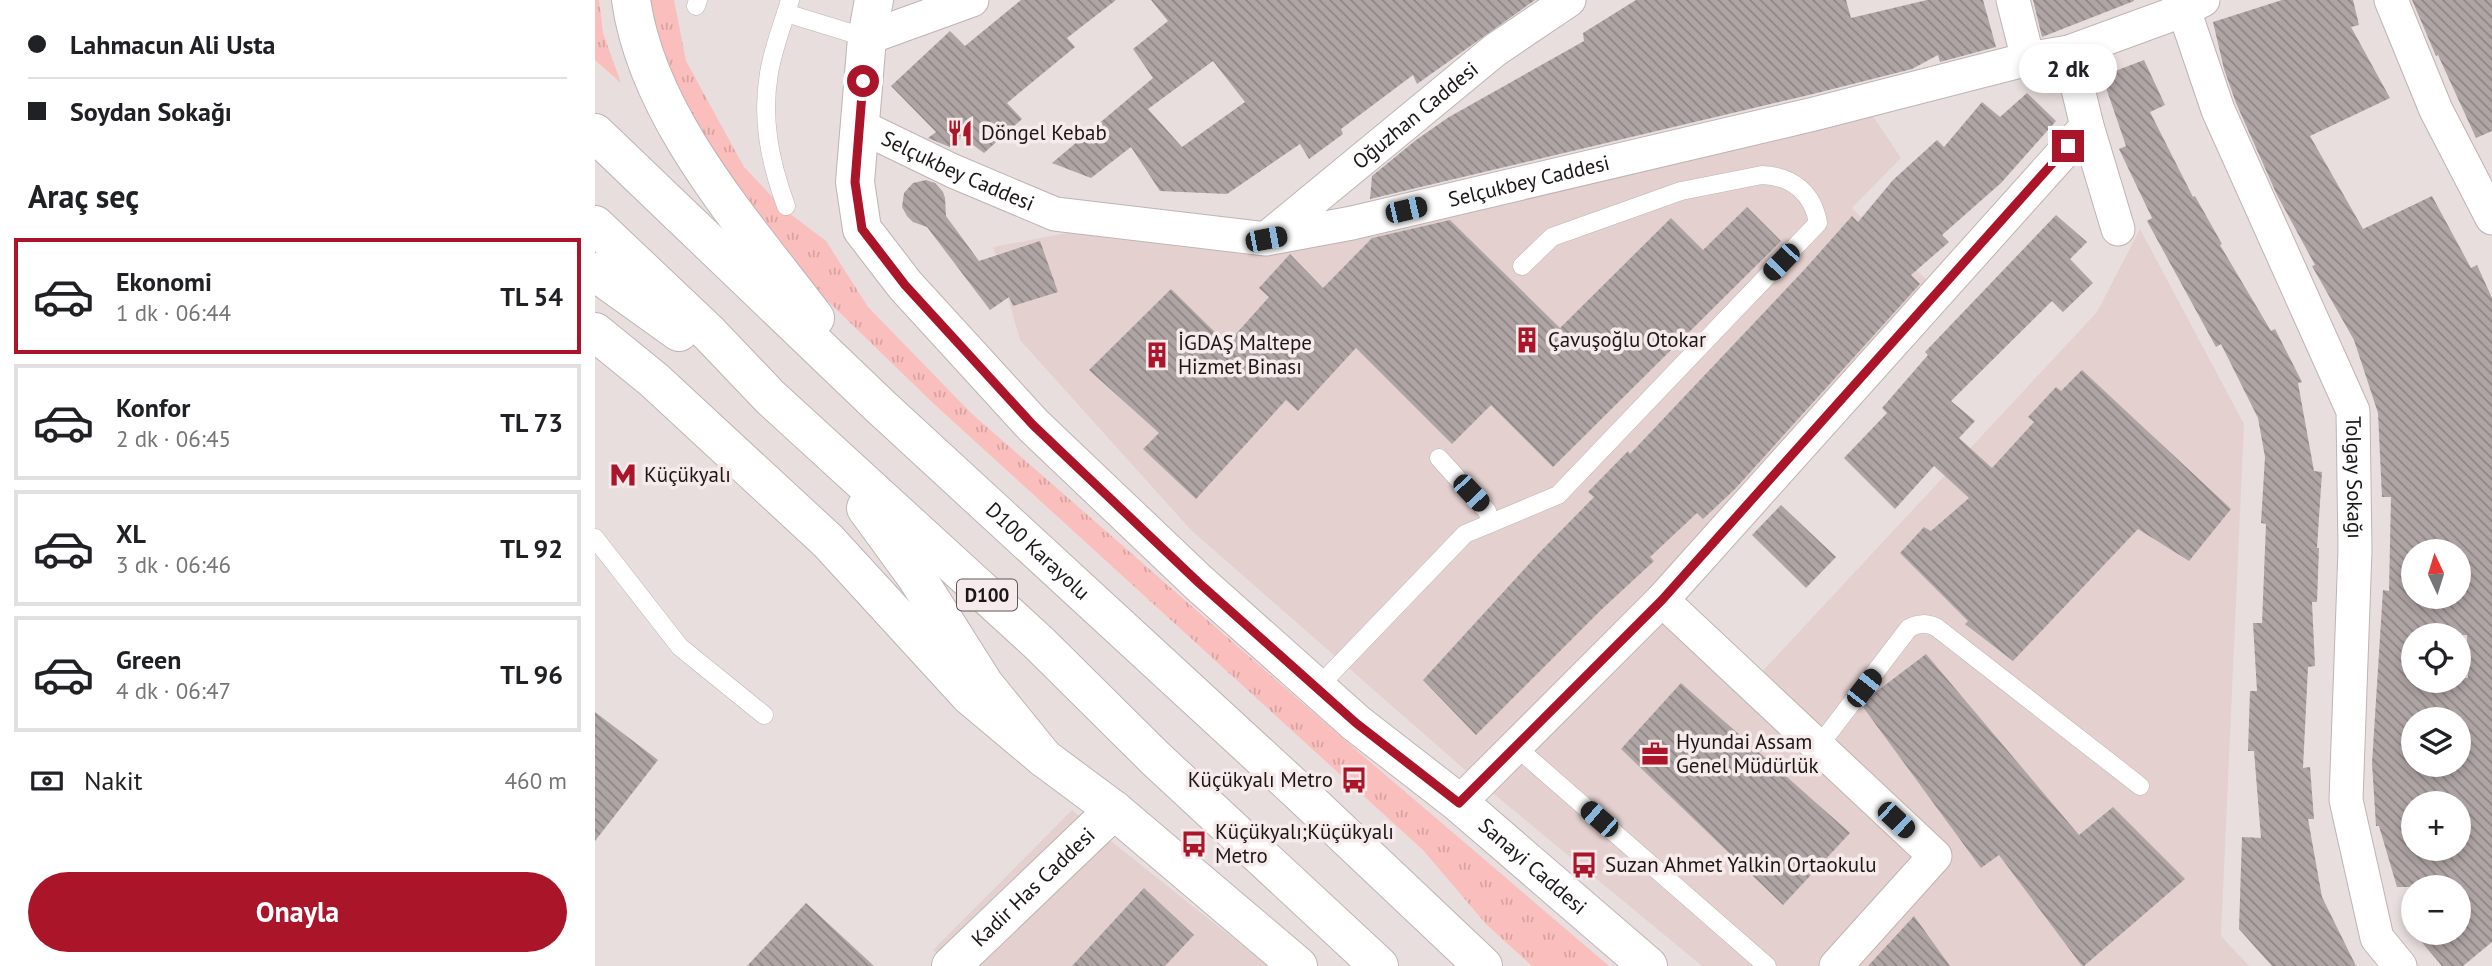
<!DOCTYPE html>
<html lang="tr">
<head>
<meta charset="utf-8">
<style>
	:root { --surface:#fff; --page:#f2f2f2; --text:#202124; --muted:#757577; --line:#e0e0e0; --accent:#aa152a }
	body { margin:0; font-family:"PT Sans",sans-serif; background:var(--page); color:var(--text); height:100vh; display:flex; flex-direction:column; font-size:26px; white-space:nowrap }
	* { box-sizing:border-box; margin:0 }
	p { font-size:23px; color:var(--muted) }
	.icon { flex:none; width:38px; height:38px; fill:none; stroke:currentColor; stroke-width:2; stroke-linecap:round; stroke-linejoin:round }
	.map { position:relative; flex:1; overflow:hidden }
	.sheet { display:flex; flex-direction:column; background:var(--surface); width:595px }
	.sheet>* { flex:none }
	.guide { display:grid; align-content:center; height:154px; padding:0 28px; background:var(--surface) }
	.needle { width:46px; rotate:356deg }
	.tools { position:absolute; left:1806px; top:539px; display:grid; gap:14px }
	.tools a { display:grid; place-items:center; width:70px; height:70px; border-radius:50%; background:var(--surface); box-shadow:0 4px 10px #0003; font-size:35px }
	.end { position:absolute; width:32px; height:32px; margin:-16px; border:9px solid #aa152a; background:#fff; box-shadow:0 0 0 4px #fff }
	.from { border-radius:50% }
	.bubble { position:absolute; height:49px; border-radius:24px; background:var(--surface); box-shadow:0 4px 10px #0003; font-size:23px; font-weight:700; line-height:49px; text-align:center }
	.car { position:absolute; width:21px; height:42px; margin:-21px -10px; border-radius:9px; box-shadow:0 0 5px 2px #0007; background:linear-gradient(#222 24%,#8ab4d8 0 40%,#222 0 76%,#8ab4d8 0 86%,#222 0) }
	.guide b { display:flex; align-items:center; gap:24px; height:66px; font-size:26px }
	.guide b+b { border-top:2px solid var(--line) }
	.guide i { width:18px; height:18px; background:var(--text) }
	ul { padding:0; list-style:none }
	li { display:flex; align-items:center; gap:21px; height:116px; margin:0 14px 10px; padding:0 14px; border:4px solid var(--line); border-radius:0px }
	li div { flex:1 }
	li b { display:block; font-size:26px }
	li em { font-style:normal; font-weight:700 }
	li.current { border-color:var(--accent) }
	li>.icon { width:63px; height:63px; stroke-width:1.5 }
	h2 { padding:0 28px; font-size:32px; line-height:84px }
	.pay { display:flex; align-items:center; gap:18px; height:77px; padding:0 28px; font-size:26px }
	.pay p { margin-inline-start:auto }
	.primary-button { display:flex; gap:14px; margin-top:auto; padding:14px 28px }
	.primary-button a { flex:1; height:80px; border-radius:42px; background:var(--accent); color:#fff; font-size:28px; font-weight:700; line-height:80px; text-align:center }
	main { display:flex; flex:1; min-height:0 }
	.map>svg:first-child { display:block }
	.built { fill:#e4d1cf }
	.grass { fill:url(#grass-tufts) }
	.building { fill:url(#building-back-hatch); fill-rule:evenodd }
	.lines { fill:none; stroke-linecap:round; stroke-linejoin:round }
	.lane-casing { stroke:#beb4b3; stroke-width:19 }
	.street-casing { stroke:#beb4b3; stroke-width:35 }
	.secondary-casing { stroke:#beb4b3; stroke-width:40 }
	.highway-casing { stroke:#beb4b3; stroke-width:40 }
	.lane { stroke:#fff; stroke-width:18 }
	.street { stroke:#fff; stroke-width:33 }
	.secondary { stroke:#fff; stroke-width:38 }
	.highway { stroke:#fff; stroke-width:38 }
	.route { stroke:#aa152a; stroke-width:9 }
	.labels { text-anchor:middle; stroke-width:7; stroke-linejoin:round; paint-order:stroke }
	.shield { fill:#f6ebea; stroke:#5d5756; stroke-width:2 }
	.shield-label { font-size:19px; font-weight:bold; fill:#1b1717 }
	.street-label { font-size:21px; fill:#1b1717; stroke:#f6ebea }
	.poi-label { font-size:21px; fill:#1b1717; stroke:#f6ebea; text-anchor:start }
</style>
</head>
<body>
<main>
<section class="sheet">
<div class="guide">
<b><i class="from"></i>Lahmacun Ali Usta</b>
<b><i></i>Soydan Sokağı</b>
</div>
<h2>Araç seç</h2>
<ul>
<li class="current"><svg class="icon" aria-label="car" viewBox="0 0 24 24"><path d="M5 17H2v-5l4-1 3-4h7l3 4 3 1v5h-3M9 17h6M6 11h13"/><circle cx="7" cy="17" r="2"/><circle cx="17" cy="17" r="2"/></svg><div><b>Ekonomi</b><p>1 dk · 06:44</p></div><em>TL 54</em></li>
<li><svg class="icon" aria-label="car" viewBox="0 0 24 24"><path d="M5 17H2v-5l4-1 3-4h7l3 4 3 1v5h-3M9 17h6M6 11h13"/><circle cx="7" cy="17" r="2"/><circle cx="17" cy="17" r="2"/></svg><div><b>Konfor</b><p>2 dk · 06:45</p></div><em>TL 73</em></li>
<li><svg class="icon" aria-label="car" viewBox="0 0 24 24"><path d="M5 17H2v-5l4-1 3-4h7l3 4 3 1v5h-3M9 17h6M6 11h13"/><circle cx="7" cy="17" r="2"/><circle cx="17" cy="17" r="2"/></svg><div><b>XL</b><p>3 dk · 06:46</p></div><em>TL 92</em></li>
<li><svg class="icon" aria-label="car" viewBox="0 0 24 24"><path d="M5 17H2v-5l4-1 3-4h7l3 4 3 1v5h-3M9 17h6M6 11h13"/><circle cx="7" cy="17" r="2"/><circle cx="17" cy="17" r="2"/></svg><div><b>Green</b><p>4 dk · 06:47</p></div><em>TL 96</em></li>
</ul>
<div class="pay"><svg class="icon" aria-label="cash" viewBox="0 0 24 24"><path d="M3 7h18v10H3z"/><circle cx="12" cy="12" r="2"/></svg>Nakit<p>460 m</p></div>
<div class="primary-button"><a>Onayla</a></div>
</section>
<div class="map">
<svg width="1897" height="966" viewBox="0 0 1897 966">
	<defs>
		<pattern id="grass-tufts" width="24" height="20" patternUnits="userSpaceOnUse" patternTransform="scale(1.75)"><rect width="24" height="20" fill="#fabebc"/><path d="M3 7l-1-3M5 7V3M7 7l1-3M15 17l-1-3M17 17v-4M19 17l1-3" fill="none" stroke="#d6a3a1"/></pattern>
		<pattern id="building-back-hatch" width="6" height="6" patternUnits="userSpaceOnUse" patternTransform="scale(1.75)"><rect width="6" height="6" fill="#b0a5a5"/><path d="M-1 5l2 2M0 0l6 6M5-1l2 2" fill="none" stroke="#8e8585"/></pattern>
	</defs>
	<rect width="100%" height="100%" fill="#e8dedd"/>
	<g class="built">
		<path d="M1276,113l30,45 -49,50 77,74 -268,304 97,90 339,-364 43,-83 104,195 -23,512 28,30h-547l-230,-190 -281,-246 -171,-190 -27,-93 79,-15 203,20z"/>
		<path d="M477,810l196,156h-316l-19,-16z"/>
	</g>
	<g class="grass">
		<path d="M0,0h4l4,33 18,50 -26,-23z"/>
		<path d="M52,0h27l12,61 58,106 41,43 41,31 42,66 103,106 384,336 254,217h-77l-46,-42 -63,-74 -490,-447 -127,-123 -76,-95 -55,-98z"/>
	</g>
	<g class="building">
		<path d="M426,0h95l-49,38 8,9 -68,56 15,16 -38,34 -22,-16 -10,11 -24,-10 8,-6 -45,-46 59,-55 15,15z"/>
		<path d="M556,0h384l-118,84 -4,-9 -72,54 2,5 -34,25 -9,-15 -73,50 -67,-3 -29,-44 -40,31 -39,-15 101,-85 -20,-29 35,-28zM618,61l32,41 -63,45 -34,-38z"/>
		<path d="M1041,0h210l5,18 76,-18h56l13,47 -56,15 -2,-7 -26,14 -103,26 -439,104 2,-23 44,-36 33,-23 135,-76 -1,-8z"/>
		<path d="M1438,0h101v1l-92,36z"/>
		<path d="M1687,0h71l6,25 -8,2 39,71 -80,38 53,93 69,-33 39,72 6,-3 15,33v644l-29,24h-21l-28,-33h45v-46h-62l-18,-61h-3l-4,-63 11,-173 6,1 2,-94h-9l-4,-84 -24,-73 -42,-74 3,-1 -38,-70 -41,-92 -12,-34 -11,-47zM1818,551h48l-2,46h-46zM1818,635h54l1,43h-9v3h-46zM1818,719h46v46h-46zM1818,803h46v46h-46z"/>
		<path d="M1817,0h80v131l-16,7 -38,-83 -2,1z"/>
		<path d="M1549,60l21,45 -15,7 43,85 2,-1 27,48 -2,1 51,86 4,-2 27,53 -4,1 16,88 8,1 -5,76h2l-2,54h-5l3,64 -7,1 -5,101 7,-1 4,52h-6l14,78 34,69h-84l-33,-37 3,-92 19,1 -7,-87h-6l2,-60h7l-4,-68h9l4,-99 -5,-1 4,-66 -7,-39 -37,-74 -5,3 -69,-126 5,-3 -33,-69 7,-3 -24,-70z"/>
		<path d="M1432,93l29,28 -55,62 -59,52 7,7 -38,33 9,9 -185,205 -32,30 -6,-6 -47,44 4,4 -53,49 -125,125 -53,-55 116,-127 55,-56 -6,-5 40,-41 2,3 175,-185 47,-53 6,6 35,-42 44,-40 7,7 38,-45 18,15z"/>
		<path d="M331,180l9,3 8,9 2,6 1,18 33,45 61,-20 18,51 -45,14 -4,-9 -19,13 -63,-83 -14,-5 -6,-6 -5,-9 2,-14 9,-10z"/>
		<path d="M1152,207l34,34 -228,226 -62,-62 -39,39 -96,-96 -58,63 -12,-11 -90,99 -53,-50 16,-16 -70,-63 82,-81 56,55 42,-47 -10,-9 31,-34 33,34 49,-50 78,-18 110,108 111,-110 32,32z"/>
		<path d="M1461,215l31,27 -17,17 23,24 -30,29 -11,-11 -101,100 24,20 -16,17 33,30 42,-46 -6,-5 28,-30 5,4 21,-21 149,139 -42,52 -51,-32 -125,132 -48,-37 3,-3 -68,-68 24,-26 7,4 38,-33 -35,-32 -39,43 -51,-51 43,-45 -5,-5 46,-53 -3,-3z"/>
		<path d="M1186,505l55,52 -30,31 -54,-53z"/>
		<path d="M1331,654l153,181 34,-28 72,72 -101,87h-2l-83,-111 -18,13 -118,-161 9,-12z"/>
		<path d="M1086,683l169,150 -67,72 -162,-156z"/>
		<path d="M0,712l63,48 -63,81z"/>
		<path d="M549,888l50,47 -29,31h-93z"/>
		<path d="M211,903l68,63h-127z"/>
		<path d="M1319,916l36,50h-82z"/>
	</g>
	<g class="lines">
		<g class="lane-casing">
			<g id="lane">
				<path d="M101,6l2,-6"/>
				<path d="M191,13l81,25"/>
				<path d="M191,206c-16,-44 -25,-87 -17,-133 4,-25 14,-49 21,-73"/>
				<path d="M844,458l48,53 4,12"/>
				<path d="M0,538l85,109 84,68"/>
				<path d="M722,688l148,-154 93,-39 260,-272c-5,-30 -26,-47 -56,-48l-81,16 -129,46 -30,29"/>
				<path d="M920,746l252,220"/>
				<path d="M1223,747l91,-119c10,-5 17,-5 27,-1l204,159"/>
			</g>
		</g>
		<g class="street-casing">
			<g id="street">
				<path d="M1418,0l15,59"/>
				<path d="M1796,0l45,110 56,108"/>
				<path id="s1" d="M1589,10l34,100 135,301 2,139 -9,250 31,138 23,28"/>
				<path d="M272,38l105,-38"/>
				<path d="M1474,52l18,74 31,103"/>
				<path id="s2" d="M263,125l95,46 102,43 211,25 86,-16 462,-109 214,-55 41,-7 115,-42 19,-10"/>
				<path id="s3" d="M673,237l227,-187 74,-50"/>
				<path d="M1067,600l273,256 -99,110"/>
				<path d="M864,803l203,-203 425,-474"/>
			</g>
		</g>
		<g class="secondary-casing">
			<g id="secondary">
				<path id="s4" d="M279,0l-7,38 -12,144 7,47 43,56 128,140 166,158 157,140 103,80 189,163"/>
				<path d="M0,332l59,48 174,161 142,155 74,62 70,52 184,156"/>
				<path id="s5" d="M356,966l163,-156"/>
			</g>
		</g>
		<g class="highway-casing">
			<g id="highway">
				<path d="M36,0c17,119 114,225 184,318"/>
				<path id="s6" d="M0,133l286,274 416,383 186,176"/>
				<path d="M0,225l114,108 61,64 269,246 116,115 224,208"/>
				<path d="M0,272l84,60"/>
				<path d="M271,508l51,70 67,106 60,74"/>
			</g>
		</g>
		<use href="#lane" class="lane"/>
		<use href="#street" class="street"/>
		<use href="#secondary" class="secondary"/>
		<use href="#highway" class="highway"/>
	</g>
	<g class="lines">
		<path class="route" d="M268,81l-8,101 7,47 43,56 128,140 166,158 157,140 103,80 203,-203 406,-454"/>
	</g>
	<defs>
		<g id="restaurant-bare" transform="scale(2.1)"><path d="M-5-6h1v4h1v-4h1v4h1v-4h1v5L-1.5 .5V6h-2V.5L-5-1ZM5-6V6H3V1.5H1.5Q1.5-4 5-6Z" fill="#aa152a" stroke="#f6ebea" stroke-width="2.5" paint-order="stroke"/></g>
		<g id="building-bare" transform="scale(2.1)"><path d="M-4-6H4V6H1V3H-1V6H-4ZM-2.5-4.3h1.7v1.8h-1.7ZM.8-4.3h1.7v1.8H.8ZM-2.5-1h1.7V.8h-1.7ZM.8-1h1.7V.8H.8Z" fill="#aa152a" stroke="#f6ebea" stroke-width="2.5" paint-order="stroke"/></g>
		<g id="metro-bare" transform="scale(2.1)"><path d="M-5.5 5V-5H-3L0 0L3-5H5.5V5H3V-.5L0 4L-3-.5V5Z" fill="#aa152a" stroke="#f6ebea" stroke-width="2.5" paint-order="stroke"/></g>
		<g id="office-bare" transform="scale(2.1)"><path d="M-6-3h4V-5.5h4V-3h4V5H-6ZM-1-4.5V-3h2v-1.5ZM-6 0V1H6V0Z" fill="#aa152a" stroke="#f6ebea" stroke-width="2.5" paint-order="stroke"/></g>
		<g id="bus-bare" transform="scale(2.1)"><path d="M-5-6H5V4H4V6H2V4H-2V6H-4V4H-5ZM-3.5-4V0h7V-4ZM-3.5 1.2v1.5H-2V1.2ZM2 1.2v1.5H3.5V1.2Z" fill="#aa152a" stroke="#f6ebea" stroke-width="2.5" paint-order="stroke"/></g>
	</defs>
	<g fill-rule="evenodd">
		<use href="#restaurant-bare" x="365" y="133"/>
		<use href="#building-bare" x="932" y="340"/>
		<use href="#building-bare" x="562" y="355"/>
		<use href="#metro-bare" x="28" y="475"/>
		<use href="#office-bare" x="1060" y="754"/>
		<use href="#bus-bare" x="759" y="780"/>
		<use href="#bus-bare" x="599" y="844"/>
		<use href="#bus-bare" x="989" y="865"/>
	</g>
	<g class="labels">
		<rect class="shield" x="362" y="579.5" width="60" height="31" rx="5"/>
		<g class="shield-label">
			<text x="392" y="602">D100</text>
		</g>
		<g class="street-label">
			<text dy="7" stroke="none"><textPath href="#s3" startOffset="191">Oğuzhan Caddesi</textPath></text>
			<text dy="7" stroke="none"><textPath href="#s2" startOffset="110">Selçukbey Caddesi</textPath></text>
			<text dy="7" stroke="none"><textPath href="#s2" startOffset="698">Selçukbey Caddesi</textPath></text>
			<text dy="7" stroke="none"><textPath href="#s1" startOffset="502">Tolgay Sokağı</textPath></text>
			<text dy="7" stroke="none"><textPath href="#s6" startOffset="609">D100 Karayolu</textPath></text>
			<text dy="7" stroke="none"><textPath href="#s4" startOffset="1158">Sanayi Caddesi</textPath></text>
			<text dy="7" stroke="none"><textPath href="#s5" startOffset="114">Kadir Has Caddesi</textPath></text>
		</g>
		<g class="poi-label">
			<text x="386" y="140">Döngel Kebab</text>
			<text x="953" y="347">Çavuşoğlu Otokar</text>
			<text x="583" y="350">İGDAŞ Maltepe<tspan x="583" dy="24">Hizmet Binası</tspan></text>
			<text x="49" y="482">Küçükyalı</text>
			<text x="1081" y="749">Hyundai Assam<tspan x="1081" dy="24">Genel Müdürlük</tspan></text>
			<text x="738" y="787" text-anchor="end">Küçükyalı Metro</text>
			<text x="620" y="839">Küçükyalı;Küçükyalı<tspan x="620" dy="24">Metro</tspan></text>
			<text x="1010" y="872">Suzan Ahmet Yalkin Ortaokulu</text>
		</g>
	</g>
</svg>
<div class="tools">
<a><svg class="needle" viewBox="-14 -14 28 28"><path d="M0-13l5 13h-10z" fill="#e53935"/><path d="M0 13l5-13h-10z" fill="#757577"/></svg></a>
<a><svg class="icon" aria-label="locate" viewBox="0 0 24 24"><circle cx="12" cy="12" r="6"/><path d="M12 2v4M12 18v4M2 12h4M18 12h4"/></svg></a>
<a><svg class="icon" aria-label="layers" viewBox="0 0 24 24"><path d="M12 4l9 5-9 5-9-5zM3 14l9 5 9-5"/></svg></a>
<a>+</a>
<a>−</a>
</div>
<i class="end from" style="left:268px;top:81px"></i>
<i class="end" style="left:1473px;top:146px"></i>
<div class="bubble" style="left:1424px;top:44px;width:98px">2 dk</div>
<i class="car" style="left:811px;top:210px;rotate:77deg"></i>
<i class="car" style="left:671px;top:239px;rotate:79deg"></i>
<i class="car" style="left:1186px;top:262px;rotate:224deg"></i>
<i class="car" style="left:876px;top:493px;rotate:137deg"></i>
<i class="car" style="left:1269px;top:688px;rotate:38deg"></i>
<i class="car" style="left:1004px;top:819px;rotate:311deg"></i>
<i class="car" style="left:1301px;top:820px;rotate:133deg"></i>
</div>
</main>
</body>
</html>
